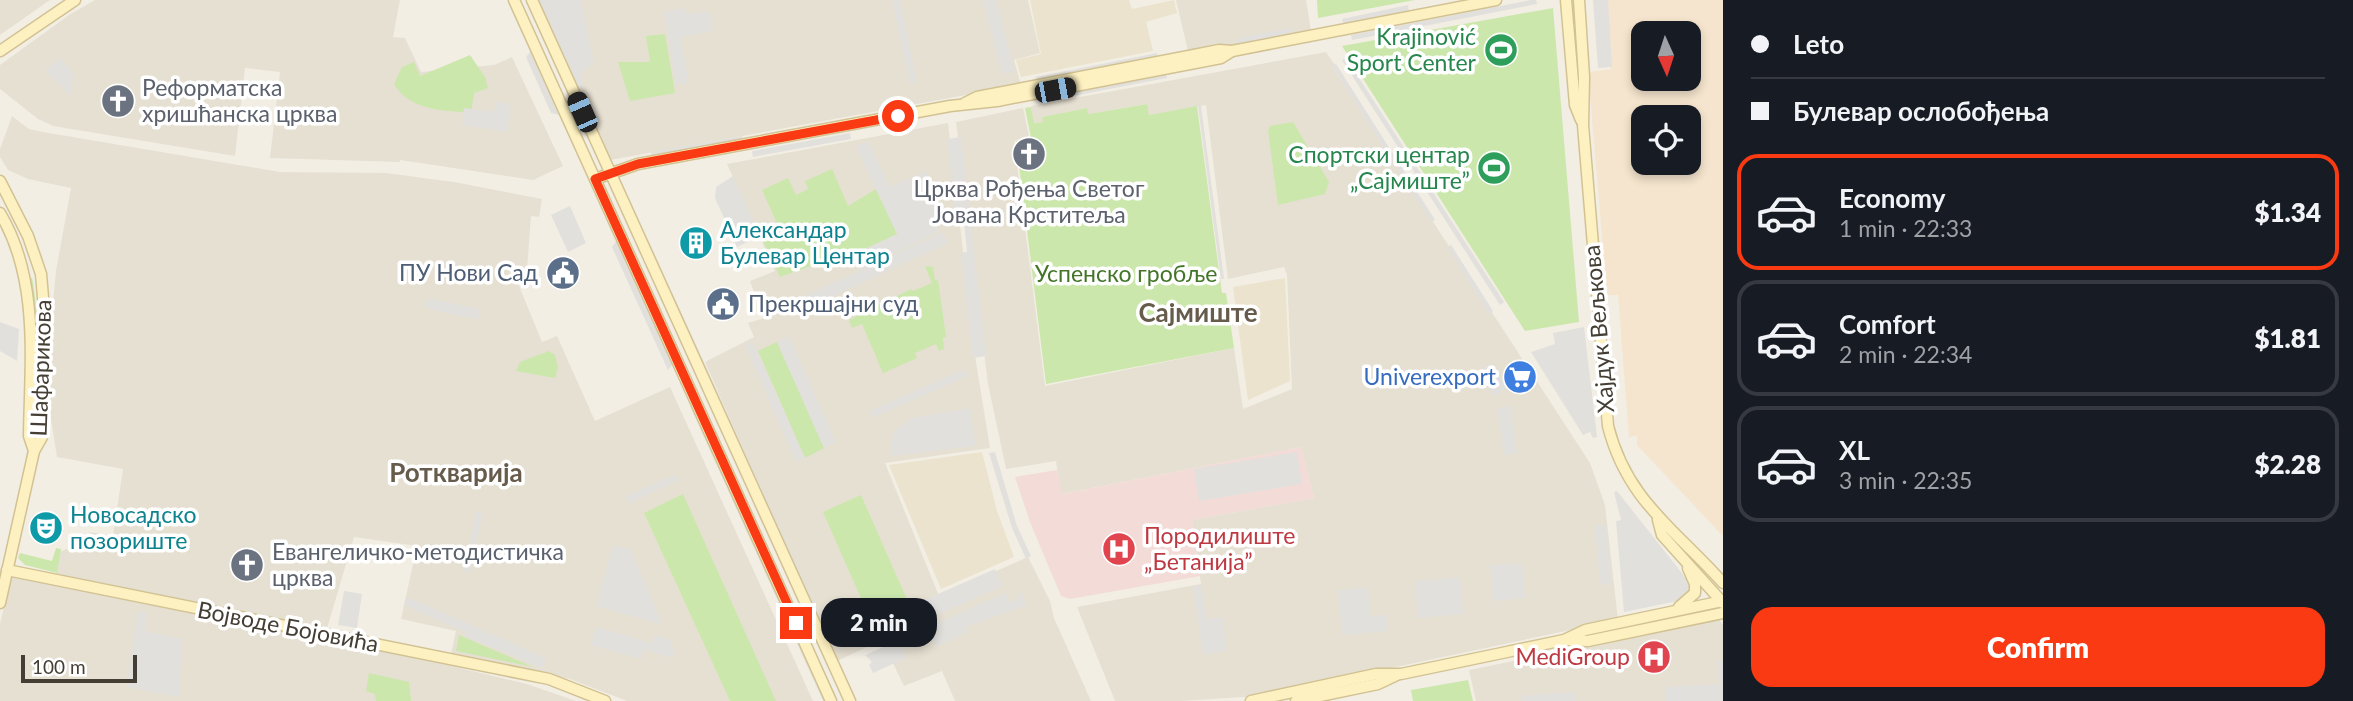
<!DOCTYPE html>
<html lang="en">
<head>
<meta charset="utf-8">
<style>
	:root { --surface:#171b24; --page:#242831; --text:#f1f3f6; --muted:#9ea1a6; --line:#363941; --accent:#fa3a13 }
	body { margin:0; font-family:Lato,sans-serif; background:var(--page); color:var(--text); height:100vh; display:flex; flex-direction:column; font-size:26px; white-space:nowrap }
	* { box-sizing:border-box; margin:0 }
	p { font-size:23px; color:var(--muted) }
	.icon { flex:none; width:38px; height:38px; fill:none; stroke:currentColor; stroke-width:2; stroke-linecap:round; stroke-linejoin:round }
	.map { position:relative; flex:1; overflow:hidden }
	.details { display:flex; flex-direction:column; background:var(--surface); width:630px }
	.details>* { flex:none }
	.banner { display:grid; align-content:center; height:154px; padding:0 28px; background:var(--surface) }
	.needle { width:46px; rotate:177deg }
	.controls { position:absolute; left:1631px; top:21px; display:grid; gap:14px }
	.controls a { display:grid; place-items:center; width:70px; height:70px; border-radius:14px; background:var(--surface); box-shadow:0 4px 10px #0003; font-size:35px }
	.scale { position:absolute; left:21px; bottom:18px; width:116px; box-sizing:border-box; padding-left:7px; border:4px solid #443e34; border-top:0; font-size:19px; line-height:24px; white-space:nowrap; color:#443e34; -webkit-text-stroke:5px #fff; paint-order:stroke }
	.end { position:absolute; width:32px; height:32px; margin:-16px; border:9px solid #fa3a13; background:#fff; box-shadow:0 0 0 4px #fff }
	.from { border-radius:50% }
	.bubble { position:absolute; height:49px; border-radius:21px; background:var(--surface); box-shadow:0 4px 10px #0003; font-size:23px; font-weight:800; line-height:49px; text-align:center }
	.car { position:absolute; width:21px; height:42px; margin:-21px -10px; border-radius:9px; box-shadow:0 0 5px 2px #0007; background:linear-gradient(#222 24%,#8ab4d8 0 40%,#222 0 76%,#8ab4d8 0 86%,#222 0) }
	.banner b { display:flex; align-items:center; gap:24px; height:66px; font-size:26px }
	.banner b+b { border-top:2px solid var(--line) }
	.banner i { width:18px; height:18px; background:var(--text) }
	ul { padding:0; list-style:none }
	li { display:flex; align-items:center; gap:21px; height:116px; margin:0 14px 10px; padding:0 14px; border:4px solid var(--line); border-radius:21px }
	li div { flex:1 }
	li b { display:block; font-size:26px }
	li em { font-style:normal; font-weight:800 }
	li.current { border-color:var(--accent) }
	li>.icon { width:63px; height:63px; stroke-width:1.5 }
	.action { display:flex; gap:14px; margin-top:auto; padding:14px 28px }
	.action a { flex:1; height:80px; border-radius:21px; background:var(--accent); color:#fff; font-size:28px; font-weight:800; line-height:80px; text-align:center }
	main { display:flex; flex:1; min-height:0 }
	.map>svg:first-child { display:block }
	.residential { fill:#e6e0d2 }
	.commercial { fill:#f5e5ce; fill-rule:evenodd }
	.education { fill:#ebe3cd }
	.medical { fill:#f3dbd7 }
	.green { fill:#cbe7ac }
	.parking { fill:#e2e0dc }
	.lines { fill:none; stroke-linecap:round; stroke-linejoin:round }
	.secondary-casing { stroke:#d2c293; stroke-width:13 }
	.secondary { stroke:#fef1c1; stroke-width:10 }
	.route { stroke:#fa3a13; stroke-width:9 }
	.labels { text-anchor:middle; stroke-width:7; stroke-linejoin:round; paint-order:stroke }
	.leisure-label { font-size:23px; fill:#27864d; stroke:#fff; text-anchor:end }
	.worship-label { font-size:23px; fill:#5b616d; stroke:#fff; text-anchor:start }
	.culture-label { font-size:23px; fill:#0d838f; stroke:#fff; text-anchor:start }
	.service-label { font-size:23px; fill:#4e5e75; stroke:#fff; text-anchor:end }
	.park-label { font-size:23px; fill:#437528; stroke:#fff }
	.street-label { font-size:23px; fill:#443e34; stroke:#fff }
	.shop-label { font-size:23px; fill:#366cbe; stroke:#fff; text-anchor:end }
	.health-label { font-size:23px; fill:#be3a42; stroke:#fff; text-anchor:start }
	.quarter-label { font-size:26px; font-weight:bold; fill:#675c4b; stroke:#fff }
</style>
</head>
<body>
<main>
<div class="map">
<svg width="1723" height="701" viewBox="0 0 1723 701">
	<rect width="100%" height="100%" fill="#f2eee4"/>
	<g class="residential">
		<path d="M0,0h50l-50,35z"/>
		<path d="M95,0h305l-7,37 12,1 16,34 73,-7 18,-8 51,109 -30,14 -133,-20v2l-130,-4 10,-86 -35,-4 -10,88 -182,-30 -15,-7 -38,-30v-24l69,-50z"/>
		<path d="M541,0h487l12,53 -26,7 7,25 -411,75z"/>
		<path d="M1176,0h130l5,31 -122,24z"/>
		<path d="M1326,52l9,13 -2,3 257,395 15,42 13,115 -360,76 -76,5h-67l-38,-94 124,-23 -9,-64 122,-22 -13,-51 -240,47 -5,-33 -50,8 -18,-85 -32,-262 67,-14 6,28 -15,5 31,245 189,-38 9,61 49,-20 -5,-114 -3,-8 -56,12 -22,-174 -57,10 -3,-11 -58,10 -2,-6 -43,9v5l-10,1 -2,-17z"/>
		<path d="M12,116l17,13 14,3 237,40 106,1 68,9 88,17 -3,18 -8,-1 -4,53h-8l-2,12 25,61 15,-6 38,85 75,-34 143,314h-186l-57,-22 -119,-25 5,-23 -55,-12 16,-73 -63,-9 -28,95 -271,-55 5,-25 6,-3 20,3 3,-20 24,4 10,-67 -66,-12 -9,-56 -1,-36 9,-94 15,-83 -43,-9 -20,-9 -8,-13v-8z"/>
		<path d="M948,123l28,239 14,86 -105,15 54,133 89,-39 22,44 4,17 37,83h-136l-13,-30 -38,15 -22,-46 -45,21 -132,-299 49,-25 -6,-14 16,-5 -14,-37 25,-10 -48,-107z"/>
		<path d="M11,576l386,77 130,31 49,17h-576v-77z"/>
		<path d="M1719,620l4,5v76h-247l-7,-31z"/>
	</g>
	<path class="commercial" d="M1607,0h116v536l-86,-91v-9l-8,1 -11,-142h-11l-19,-223 23,-3zM1643,33h46v46h-46zM1643,117h46v46h-46z"/>
	<g class="education">
		<path d="M1030,0h99l3,9 42,-9 3,13 -31,9 7,29 -132,26 -5,-17 25,-6z"/>
		<path d="M1285,278l5,103 -42,19 -15,-113z"/>
		<path d="M982,452l15,59 17,46 -73,32 -52,-124z"/>
	</g>
	<path class="medical" d="M1301,447l13,51 -122,22 8,56 -130,23 -9,-3 -31,-74 -15,-45 42,-7 5,24z"/>
	<g class="green">
		<path d="M1317,0h98l-97,18z"/>
		<path d="M1553,8l26,314 -54,9 -183,-285z"/>
		<path d="M665,34l10,59 -45,8 -12,-39h32l-4,-26z"/>
		<path d="M470,55l15,22 3,11 -14,5 -3,20c-28,-3 -61,-2 -77,-29l8,-17 12,-5 6,14z"/>
		<path d="M1147,104l2,11 48,-9 25,187h4l8,55 -188,36 -30,-243 15,-3 -6,-30 6,-1 3,16 9,-1 -1,-5 45,-9 1,6z"/>
		<path d="M1293,122l36,60 -4,12 -47,11 -10,-74 2,-5z"/>
		<path d="M832,169l16,37 28,-17 22,45 -46,21 -15,13 -7,-13 -17,8 1,2 -34,12 -19,-40 18,-9 -17,-38 26,-12 8,17 12,-6 -3,-8z"/>
		<path d="M925,266l8,1 2,13h3l8,57 -3,1 1,11 -5,2 -3,-7 -21,9 2,5 -34,15 -21,-49 -10,4 -3,-8 62,-31 2,2 19,-8z"/>
		<path d="M29,278h3c6,23 13,140 4,156z"/>
		<path d="M777,342l47,106 -19,10 -47,-107z"/>
		<path d="M549,351l6,4 3,13 -3,10 -39,-7 4,-9z"/>
		<path d="M683,494l93,207h-46l-86,-188z"/>
		<path d="M861,495l48,109 -38,17 -48,-109z"/>
		<path d="M56,548l5,1 -4,24 -32,-8 -7,-7 2,-5 32,8z"/>
		<path d="M459,635l74,32 -77,-16z"/>
		<path d="M369,673l40,9 2,19h-35l-1,-7 -9,-3z"/>
		<path d="M1468,680l5,21h-60l-2,-11z"/>
	</g>
	<g class="parking">
		<path d="M538,0h43l13,66h-5l-9,10 3,9 -4,8z"/>
		<path d="M892,0h8l17,82 -7,2z"/>
		<path d="M983,0h13l19,71 -13,3z"/>
		<path d="M1531,0h5l1,4 -185,36 -1,-5z"/>
		<path d="M1593,0h15l4,67 -14,1z"/>
		<path d="M1408,5l1,7 -65,14 -2,-7z"/>
		<path d="M685,8l2,6 22,-3 4,20 -32,6 8,46 -13,2 -12,-73z"/>
		<path d="M1291,28l1,6 -54,11 -1,-7z"/>
		<path d="M531,51l28,64 -8,-2 -25,-56z"/>
		<path d="M1157,53l1,6 -121,24 -1,-6z"/>
		<path d="M61,58l12,15 -2,23 -26,-26z"/>
		<path d="M1346,58l158,244 -4,3 -158,-245z"/>
		<path d="M1336,64l99,156 -4,2 -99,-156z"/>
		<path d="M1166,73l1,5 -105,20 -1,-5z"/>
		<path d="M496,102l15,2 -4,28 -45,-7 2,-17 30,4z"/>
		<path d="M1198,106h3l23,173h-3z"/>
		<path d="M850,133l1,6 -98,18 -1,-6z"/>
		<path d="M742,136l1,6 -91,16 -1,-6z"/>
		<path d="M961,137l25,219 -13,2 -12,-105 6,-1 -3,-31 -8,1 -9,-83z"/>
		<path d="M868,141l22,46 36,-16 13,28 -1,33 -79,38 -7,-15 45,-21 -41,-87z"/>
		<path d="M733,176l27,60 -23,11 -22,-49 1,-11z"/>
		<path d="M570,206l16,37 -18,9 -17,-37z"/>
		<path d="M943,232l5,11 -138,64 -5,-11z"/>
		<path d="M646,236l188,410 -7,3 -188,-410z"/>
		<path d="M617,240l56,124 -5,6 -56,-123z"/>
		<path d="M1451,245l42,66 -4,3 -42,-67z"/>
		<path d="M427,298l53,11 -2,11 -53,-12z"/>
		<path d="M0,322l19,7 -2,32 -17,-10z"/>
		<path d="M1584,327l13,110 -4,1 -3,-6 -7,3 -52,-83 24,-8 -2,-11z"/>
		<path d="M789,336l47,106 -12,6 -47,-106z"/>
		<path d="M753,342l52,116 -9,4 -51,-117z"/>
		<path d="M1491,363l16,25 -13,8 -16,-25z"/>
		<path d="M965,369l3,7 -96,42 -3,-7z"/>
		<path d="M697,403l134,298h-8l-133,-295z"/>
		<path d="M1510,406l7,47 -13,2 -7,-47z"/>
		<path d="M970,408l6,38 -86,10 3,-24 19,-14z"/>
		<path d="M995,452l22,74 14,30 -5,3 -14,-31 -16,-52 -7,-23z"/>
		<path d="M1297,452l5,32 -103,17 -5,-32z"/>
		<path d="M676,474l3,6 -50,23 -3,-7z"/>
		<path d="M1617,491l75,95 -5,11 -5,3 -58,12 -8,-91 5,-1 -7,-28z"/>
		<path d="M476,511l7,1 -13,61 -6,-1z"/>
		<path d="M1606,524l5,60 -11,1 -5,-60z"/>
		<path d="M613,545l17,4 33,76 -67,-19z"/>
		<path d="M1522,563l3,35 -32,3 -3,-36z"/>
		<path d="M995,569l8,17 -138,60 -7,-17z"/>
		<path d="M1460,577l3,37 -45,4 -3,-37z"/>
		<path d="M1201,585l5,34 16,-2 5,34 -24,4 -10,-69z"/>
		<path d="M1368,587l2,29 17,-1 1,16 -46,4 -4,-45z"/>
		<path d="M344,591l18,3 -5,34 -19,-3z"/>
		<path d="M1021,592l6,13 -61,22 2,5 -32,15 -4,-9 7,-4 -4,-10 70,-31 5,10 9,-4 -2,-5z"/>
		<path d="M407,597l139,61 -4,10 -78,-32 1,-4 -61,-27z"/>
		<path d="M138,611l9,1 -2,19 37,8 -3,58 -52,-10z"/>
		<path d="M596,627l56,16 3,-8 14,4 6,12 -2,7 -29,-8 -3,9 -50,-14z"/>
		<path d="M915,633l2,4 -16,8 5,13 -33,15 -4,-8 3,-3 -7,-7z"/>
		<path d="M1717,661h6v40h-58v-14l54,-3z"/>
		<path d="M1575,692l1,9h-55l-1,-5z"/>
	</g>
	<g class="lines">
		<g class="secondary-casing">
			<g id="secondary">
				<path d="M514,0l317,701"/>
				<path d="M532,0l318,701"/>
				<path d="M1566,0l9,105 6,15"/>
				<path d="M1579,0l5,77 -1,48 25,301c19,75 67,103 115,157"/>
				<path d="M0,51l75,-51"/>
				<path d="M965,103l12,-6 217,-42 25,-5 13,1 264,-51"/>
				<path d="M595,179l43,-15 312,-58 47,-5 224,-43 11,-7"/>
				<path d="M0,181l28,55 13,38 3,35 -2,128 -8,14 -34,152"/>
				<path d="M0,213c40,67 30,149 29,223l5,15"/>
				<path d="M1658,520l4,15 61,68"/>
				<path d="M7,570l542,109 56,22"/>
				<path d="M1679,607l16,-14v-9l-7,-16"/>
				<path d="M1565,640l23,1 135,-28"/>
				<path d="M1251,701l125,-27h25l101,-21 62,-13 21,-10 138,-29"/>
				<path d="M1296,701l82,-17 19,-9"/>
			</g>
		</g>
		<use href="#secondary" class="secondary"/>
	</g>
	<g class="lines">
		<path class="route" d="M796,623l-201,-444 43,-15 260,-48"/>
	</g>
	<defs>
		<g id="stadium-disc" transform="scale(1.75)"><circle r="9.5" fill="#2e9e5b" stroke="#fff"/><path d="M0-5a6.5 5 0 1 0 0 10a6.5 5 0 1 0 0-10ZM-3.5-1.8h7v3.6h-7Z" fill="#fff"/></g>
		<g id="church-disc" transform="scale(1.75)"><circle r="9.5" fill="#6b7280" stroke="#fff"/><path d="M-1.2-6h2.4v3.5h3.3v2.4h-3.3V6h-2.4V-.1h-3.3v-2.4h3.3Z" fill="#fff"/></g>
		<g id="building-disc" transform="scale(1.75)"><circle r="9.5" fill="#0f9aa8" stroke="#fff"/><path d="M-4-6H4V6H1V3H-1V6H-4ZM-2.5-4.3h1.7v1.8h-1.7ZM.8-4.3h1.7v1.8H.8ZM-2.5-1h1.7V.8h-1.7ZM.8-1h1.7V.8H.8Z" fill="#fff"/></g>
		<g id="civic-disc" transform="scale(1.75)"><circle r="9.5" fill="#5c6f8a" stroke="#fff"/><path d="M-.6-6.5H3V-4.5H.6V-3L4-1V1h2V6H-6V1h2V-1L-.6-3ZM-1.2 2.5V6h2.4V2.5Z" fill="#fff"/></g>
		<g id="supermarket-disc" transform="scale(1.75)"><circle r="9.5" fill="#3f7fe0" stroke="#fff"/><path d="M-6-5.5h2.5l.6 2H6L4.5 2H-2.5L-4.4-4H-6ZM-1.5 3.2a1.3 1.3 0 1 0 .1 0ZM3 3.2a1.3 1.3 0 1 0 .1 0Z" fill="#fff"/></g>
		<g id="theatre-disc" transform="scale(1.75)"><circle r="9.5" fill="#0f9aa8" stroke="#fff"/><path d="M-5-5.5Q0-4 5-5.5V0Q5 5 0 6Q-5 5-5 0ZM-3.3-2.5H-1v1.5H-3.3ZM1-2.5H3.3v1.5H1ZM-2.8 1Q0 5.5 2.8 1Z" fill="#fff"/></g>
		<g id="hospital-disc" transform="scale(1.75)"><circle r="9.5" fill="#e0444e" stroke="#fff"/><path d="M-5-5h3v3.5h4V-5h3V5h-3V1.5h-4V5h-3Z" fill="#fff"/></g>
	</defs>
	<g fill-rule="evenodd">
		<use href="#stadium-disc" x="1501" y="50"/>
		<use href="#church-disc" x="118" y="101"/>
		<use href="#church-disc" x="1029" y="154"/>
		<use href="#stadium-disc" x="1494" y="168"/>
		<use href="#building-disc" x="696" y="243"/>
		<use href="#civic-disc" x="563" y="273"/>
		<use href="#civic-disc" x="723" y="304"/>
		<use href="#supermarket-disc" x="1520" y="377"/>
		<use href="#theatre-disc" x="46" y="528"/>
		<use href="#hospital-disc" x="1119" y="549"/>
		<use href="#church-disc" x="247" y="565"/>
		<use href="#hospital-disc" x="1654" y="657"/>
	</g>
	<g class="labels">
		<g class="leisure-label">
			<text x="1476" y="45">Krajinović<tspan x="1476" dy="26">Sport Center</tspan></text>
			<text x="1470" y="163">Спортски центар<tspan x="1470" dy="26">„Сајмиште”</tspan></text>
		</g>
		<g class="worship-label">
			<text x="142" y="96">Реформатска<tspan x="142" dy="26">хришћанска црква</tspan></text>
			<text x="1029" y="197" text-anchor="middle">Црква Рођења Светог<tspan x="1029" dy="26">Јована Крститеља</tspan></text>
			<text x="272" y="560">Евангеличко-методистичка<tspan x="272" dy="26">црква</tspan></text>
		</g>
		<g class="culture-label">
			<text x="720" y="238">Александар<tspan x="720" dy="26">Булевар Центар</tspan></text>
			<text x="70" y="523">Новосадско<tspan x="70" dy="26">позориште</tspan></text>
		</g>
		<g class="service-label">
			<text x="538" y="281">ПУ Нови Сад</text>
			<text x="748" y="312" text-anchor="start">Прекршајни суд</text>
		</g>
		<g class="park-label">
			<text x="1126" y="282">Успенско гробље</text>
		</g>
		<g class="street-label">
			<text transform="translate(1599 329) rotate(-95)" y="8">Хајдук Вељкова</text>
			<text transform="translate(41 368) rotate(-88)" y="8">Шафарикова</text>
			<text transform="translate(288 627) rotate(11)" y="8">Војводе Бојовића</text>
		</g>
		<g class="shop-label">
			<text x="1496" y="385">Univerexport</text>
		</g>
		<g class="health-label">
			<text x="1144" y="544">Породилиште<tspan x="1144" dy="26">„Бетанија”</tspan></text>
			<text x="1630" y="665" text-anchor="end">MediGroup</text>
		</g>
		<g class="quarter-label">
			<text x="1198" y="322">Сајмиште</text>
			<text x="456" y="482">Роткварија</text>
		</g>
	</g>
</svg>
<div class="controls">
<a><svg class="needle" viewBox="-14 -14 28 28"><path d="M0-13l5 13h-10z" fill="#e53935"/><path d="M0 13l5-13h-10z" fill="#9ea1a6"/></svg></a>
<a><svg class="icon" aria-label="locate" viewBox="0 0 24 24"><circle cx="12" cy="12" r="6"/><path d="M12 2v4M12 18v4M2 12h4M18 12h4"/></svg></a>
</div>
<div class="scale">100 m</div>
<i class="end from" style="left:898px;top:116px"></i>
<i class="end" style="left:796px;top:623px"></i>
<div class="bubble" style="left:821px;top:598px;width:116px">2 min</div>
<i class="car" style="left:1055px;top:90px;rotate:79deg"></i>
<i class="car" style="left:582px;top:112px;rotate:336deg"></i>
</div>
<section class="details">
<div class="banner">
<b><i class="from"></i>Leto</b>
<b><i></i>Булевар ослобођења</b>
</div>
<ul>
<li class="current"><svg class="icon" aria-label="car" viewBox="0 0 24 24"><path d="M5 17H2v-5l4-1 3-4h7l3 4 3 1v5h-3M9 17h6M6 11h13"/><circle cx="7" cy="17" r="2"/><circle cx="17" cy="17" r="2"/></svg><div><b>Economy</b><p>1 min · 22:33</p></div><em>$1.34</em></li>
<li><svg class="icon" aria-label="car" viewBox="0 0 24 24"><path d="M5 17H2v-5l4-1 3-4h7l3 4 3 1v5h-3M9 17h6M6 11h13"/><circle cx="7" cy="17" r="2"/><circle cx="17" cy="17" r="2"/></svg><div><b>Comfort</b><p>2 min · 22:34</p></div><em>$1.81</em></li>
<li><svg class="icon" aria-label="car" viewBox="0 0 24 24"><path d="M5 17H2v-5l4-1 3-4h7l3 4 3 1v5h-3M9 17h6M6 11h13"/><circle cx="7" cy="17" r="2"/><circle cx="17" cy="17" r="2"/></svg><div><b>XL</b><p>3 min · 22:35</p></div><em>$2.28</em></li>
</ul>
<div class="action"><a>Confirm</a></div>
</section>
</main>
</body>
</html>
